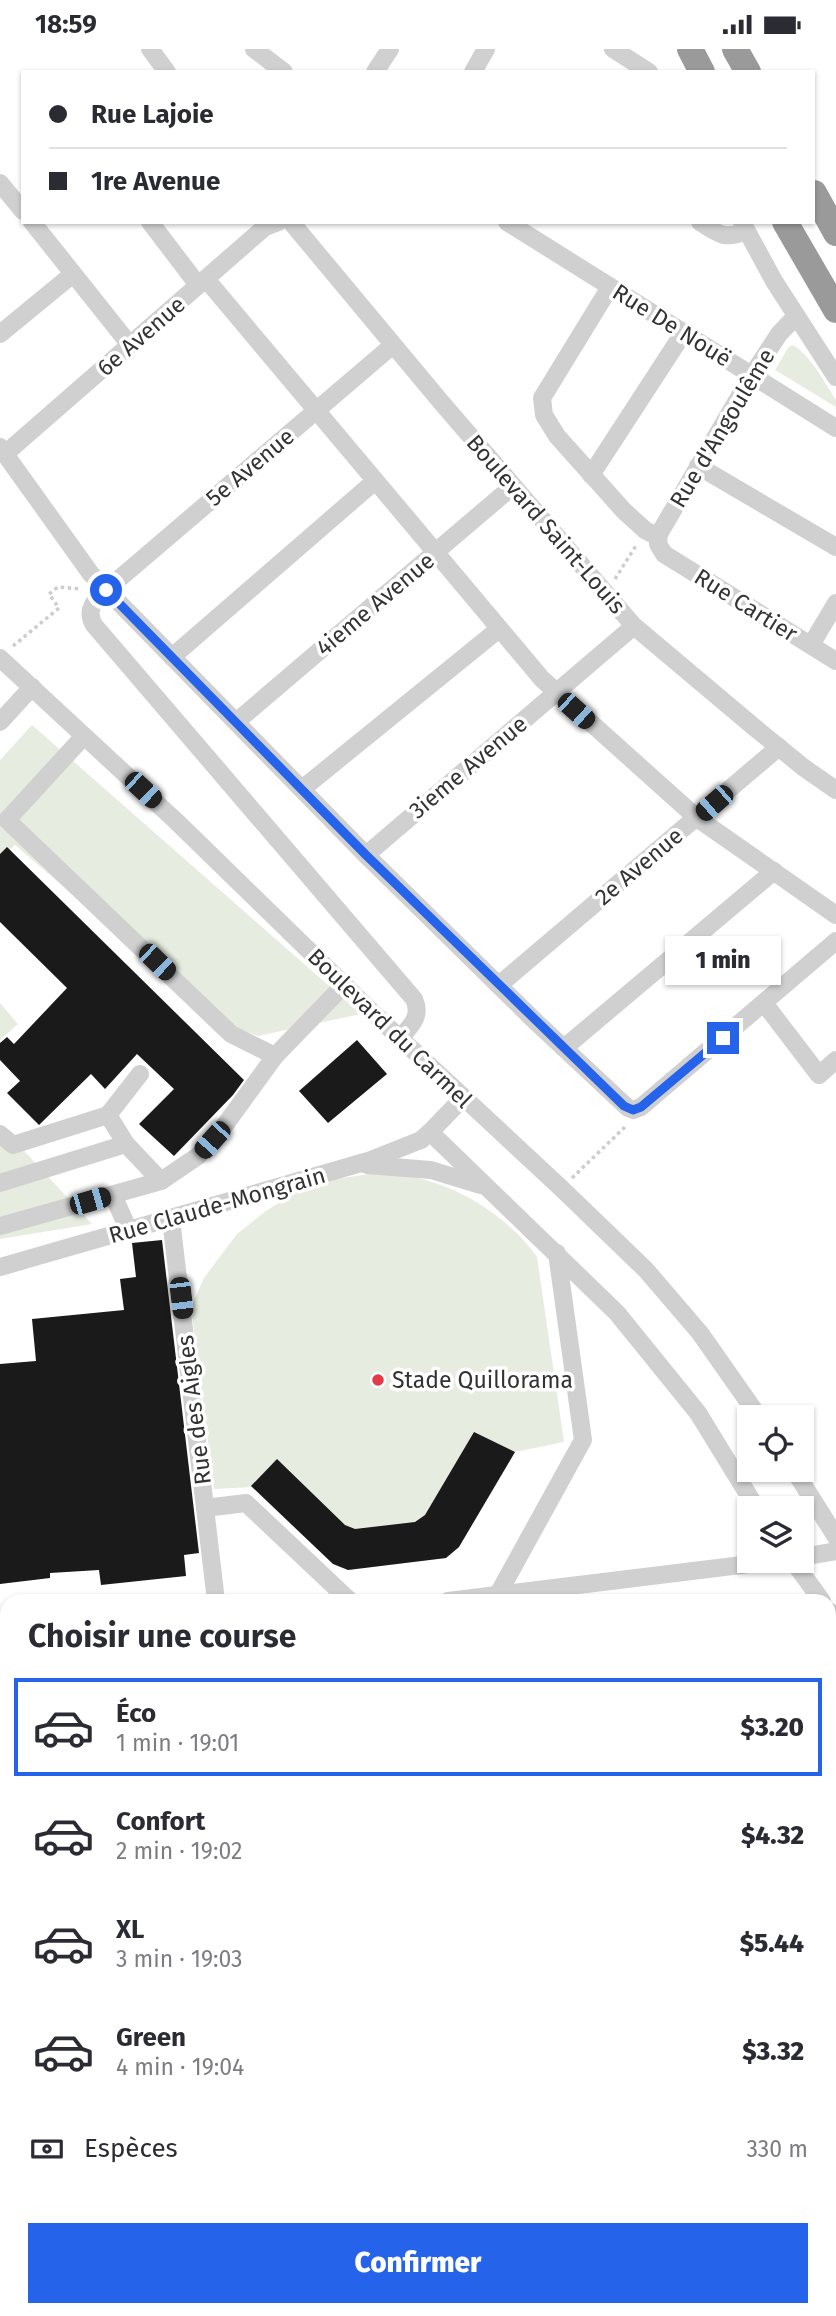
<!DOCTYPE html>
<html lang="fr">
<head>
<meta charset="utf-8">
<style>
	:root { --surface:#fff; --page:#f2f2f3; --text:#2b2b33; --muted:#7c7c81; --line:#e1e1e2; --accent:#2563eb }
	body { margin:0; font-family:"Fira Sans",sans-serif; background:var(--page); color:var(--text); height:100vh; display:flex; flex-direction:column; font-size:26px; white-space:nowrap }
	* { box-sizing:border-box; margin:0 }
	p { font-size:23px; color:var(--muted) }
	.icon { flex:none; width:38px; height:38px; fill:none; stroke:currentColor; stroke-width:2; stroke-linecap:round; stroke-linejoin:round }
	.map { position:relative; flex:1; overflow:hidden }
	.sheet { position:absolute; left:0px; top:1545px; width:836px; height:723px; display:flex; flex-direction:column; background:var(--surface); border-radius:21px 21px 0 0; box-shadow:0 2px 5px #0004 }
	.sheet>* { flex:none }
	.top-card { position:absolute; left:21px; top:21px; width:794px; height:154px; border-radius:0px; box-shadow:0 2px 5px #0004; display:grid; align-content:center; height:154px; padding:0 28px; background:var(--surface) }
	.buttons { position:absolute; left:737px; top:1356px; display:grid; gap:14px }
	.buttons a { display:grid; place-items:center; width:77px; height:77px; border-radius:0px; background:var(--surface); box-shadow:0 2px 5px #0004; font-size:35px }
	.end { position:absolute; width:32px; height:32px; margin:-16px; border:9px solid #2563eb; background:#fff; box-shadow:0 0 0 4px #fff }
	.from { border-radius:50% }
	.bubble { position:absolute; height:49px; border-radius:0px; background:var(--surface); box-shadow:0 2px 5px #0004; font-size:23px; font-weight:800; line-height:49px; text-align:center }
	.car { position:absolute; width:21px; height:42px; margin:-21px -10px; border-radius:9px; box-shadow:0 0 5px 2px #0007; background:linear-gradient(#222 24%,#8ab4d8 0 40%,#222 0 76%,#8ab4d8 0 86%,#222 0) }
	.top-card b { display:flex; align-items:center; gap:24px; height:66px; font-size:26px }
	.top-card b+b { border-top:2px solid var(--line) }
	.top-card i { width:18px; height:18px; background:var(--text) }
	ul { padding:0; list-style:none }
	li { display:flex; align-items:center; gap:21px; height:98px; margin:0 14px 10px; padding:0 14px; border:4px solid transparent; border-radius:0px }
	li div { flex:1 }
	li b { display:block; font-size:26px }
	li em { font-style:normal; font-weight:800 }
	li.on { border-color:var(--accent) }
	li>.icon { width:63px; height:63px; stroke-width:1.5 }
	h2 { padding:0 28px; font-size:32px; line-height:84px }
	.pay { display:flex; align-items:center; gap:18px; height:77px; padding:0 28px; font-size:26px }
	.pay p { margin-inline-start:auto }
	.cta { display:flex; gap:14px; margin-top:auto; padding:14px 28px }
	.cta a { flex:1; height:80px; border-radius:0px; background:var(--accent); color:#fff; font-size:28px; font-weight:800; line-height:80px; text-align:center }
	.status { display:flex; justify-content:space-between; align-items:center; height:49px; padding:0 35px; background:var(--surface); direction:ltr }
	.status svg { height:19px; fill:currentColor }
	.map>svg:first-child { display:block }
	.green { fill:#e6ecdf }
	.building { fill:#1a1a1a }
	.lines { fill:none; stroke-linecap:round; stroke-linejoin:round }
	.path { stroke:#cdcdcd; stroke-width:3.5; stroke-dasharray:3.5 3.5; stroke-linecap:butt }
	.minor { stroke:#d0d0d0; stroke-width:18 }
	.major { stroke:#ababab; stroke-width:23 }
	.highway { stroke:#9a9a9a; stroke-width:26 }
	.route { stroke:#2563eb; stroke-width:9 }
	.poi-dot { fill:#e63946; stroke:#fff; stroke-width:2.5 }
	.labels { text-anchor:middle; stroke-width:7; stroke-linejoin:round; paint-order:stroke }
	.street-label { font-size:23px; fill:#333; stroke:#fff }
	.poi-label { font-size:23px; fill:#333; stroke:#fff; text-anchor:start }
</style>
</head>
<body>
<div class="status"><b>18:59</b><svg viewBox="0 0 49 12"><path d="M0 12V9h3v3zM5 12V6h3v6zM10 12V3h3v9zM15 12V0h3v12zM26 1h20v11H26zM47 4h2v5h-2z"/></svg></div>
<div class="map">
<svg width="836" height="2267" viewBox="0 0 836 2267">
	<rect width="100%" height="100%" fill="#fff"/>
	<g class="green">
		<path d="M792,296c16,6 34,40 44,55v7l-61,-37 13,-22z"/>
		<path d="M32,676l329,289 -103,22 -38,-14 -205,-177 -15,13v-98z"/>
		<path d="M0,954l18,21 -18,16z"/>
		<path d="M0,1076l92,99 -92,15z"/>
		<path d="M369,1125c12,1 26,0 38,2 50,8 101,40 130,81l27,185 -49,10 -56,95 -13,11 -98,12 -96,-83 -38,2 -23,-182 13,-29 33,-44 29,-23 32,-20 38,-12z"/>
	</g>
	<g class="building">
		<path d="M7,798l237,233 -11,15 -59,61 -35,-32 35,-35 -37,-35 -32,35 -14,-15 -52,51 -32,-32 13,-12 -20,-21v-17l7,-6 7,7 53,-56 -67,-66v-68z"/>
		<path d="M357,991l30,34 -59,49 -29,-32z"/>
		<path d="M162,1191l37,313 -15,2 2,21 -85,9 -2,-15 -49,3v5l-50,6v-220l36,-3 -4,-42 92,-9 -4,-31 16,-2 -4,-34z"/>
		<path d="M474,1383l41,20 -56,95 -13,11 -98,12 -15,-6 -82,-78 26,-27 68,66 10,4 60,-7 10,-7z"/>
	</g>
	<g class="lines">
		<g class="path">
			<path d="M615,530l22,-35"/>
			<path d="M13,597l46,-38 -10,-14 9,-7 23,2"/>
			<path d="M572,1129l55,-53"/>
			<path d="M830,2119l6,-1"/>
			<path d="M0,2245l7,-1"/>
		</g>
		<g class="minor">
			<path d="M150,0l17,23"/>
			<path d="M254,0l30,23"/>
			<path d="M613,0l36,23"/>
			<path d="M375,23l15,-23"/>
			<path d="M473,23l13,-23"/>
			<path d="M0,134l23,28"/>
			<path d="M32,173l98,123"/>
			<path d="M150,173l48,63"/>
			<path d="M291,173l150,180 193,224 120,101 49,40 33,23"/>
			<path d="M507,173l329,206"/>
			<path d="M700,173c18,12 25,18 46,9"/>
			<path d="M742,173l32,59 62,96"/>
			<path d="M206,230l336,400 155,139 139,97"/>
			<path d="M610,238l-68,111 2,17 13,21 67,75 21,19 13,7"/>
			<path d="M796,267l-17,18 -27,41 -93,159 -1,10 6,10 172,107"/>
			<path d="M0,285l73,-60"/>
			<path d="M393,296l-287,245c-11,10 -21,20 -12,35l320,374c8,17 -3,27 -14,39"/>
			<path d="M0,398l91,127 275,281 170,167 92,86 5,2 8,-3 195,-166"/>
			<path d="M6,404l259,-226 13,-5"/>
			<path d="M698,417l138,81"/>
			<path d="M591,426l93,-143"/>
			<path d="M811,596l25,-42"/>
			<path d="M172,608l203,-176"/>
			<path d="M0,609l177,164 197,192 187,174 85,82 54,63 59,84"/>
			<path d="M0,673l32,-35"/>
			<path d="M236,673l277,-236"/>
			<path d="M84,687l-77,84 224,214 44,22 69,-71"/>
			<path d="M302,740l197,-160"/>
			<path d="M366,806l268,-229"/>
			<path d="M499,936l280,-238"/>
			<path d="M764,954l55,72 17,-15"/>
			<path d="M564,999l210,-177"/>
			<path d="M463,1049l-33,34 187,181 81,100 59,96"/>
			<path d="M108,1066l32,-41"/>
			<path d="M0,1085l13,11 95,-30 18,29 35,37"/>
			<path d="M367,1116l64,5 49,15"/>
			<path d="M0,1134l126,-39"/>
			<path d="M113,1146l16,36"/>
			<path d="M171,1170l45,382"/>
			<path d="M0,1177l161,-45 37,-25 27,-31 50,-69"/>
			<path d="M0,1218l368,-106 53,-21 9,-8"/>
			<path d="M794,1421l42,67"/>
			<path d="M205,1459l41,-5 104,98"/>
			<path d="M802,1508l34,-6"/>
			<path d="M793,1512l29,40"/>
			<path d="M497,1547l86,-156 -26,-187"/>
			<path d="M448,1552l326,-40"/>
			<path d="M830,1563l6,10"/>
			<path d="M0,1611l7,-1"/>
			<path d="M830,2065l6,-1"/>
			<path d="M0,2220l7,-1"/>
			<path d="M778,2261l1,6"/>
		</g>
		<g class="major">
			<path d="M830,2144l6,-1"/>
			<path d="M830,2178l6,-1"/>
			<path d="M205,2261v6"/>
			<path d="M25,2267l38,-6"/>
			<path d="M268,2267l40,-6"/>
		</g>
		<g class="highway">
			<path d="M690,0l12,23"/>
			<path d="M735,0l13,23"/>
			<path d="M814,144l22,40"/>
			<path d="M785,173l51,88"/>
		</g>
	</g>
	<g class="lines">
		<path class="route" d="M106,541l260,265 258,251 9,4 8,-3 82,-69"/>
	</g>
	<circle class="poi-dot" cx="378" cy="1331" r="7"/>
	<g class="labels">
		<g class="street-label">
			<text transform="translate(672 276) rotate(32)" y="8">Rue De Nouë</text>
			<text transform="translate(141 287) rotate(-41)" y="8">6e Avenue</text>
			<text transform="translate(722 379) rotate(-59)" y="8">Rue d'Angoulême</text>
			<text transform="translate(250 418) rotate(-40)" y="8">5e Avenue</text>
			<text transform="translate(546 475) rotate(49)" y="8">Boulevard Saint-Louis</text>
			<text transform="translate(375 555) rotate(-40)" y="8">4ieme Avenue</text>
			<text transform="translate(746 556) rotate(32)" y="8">Rue Cartier</text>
			<text transform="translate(468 718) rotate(-40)" y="8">3ieme Avenue</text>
			<text transform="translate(639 817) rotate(-40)" y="8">2e Avenue</text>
			<text transform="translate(390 979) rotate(44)" y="8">Boulevard du Carmel</text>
			<text transform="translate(217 1156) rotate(-16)" y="8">Rue Claude-Mongrain</text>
			<text transform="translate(194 1361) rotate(-97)" y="8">Rue des Aigles</text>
		</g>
		<g class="poi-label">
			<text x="392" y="1339">Stade Quillorama</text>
		</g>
	</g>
</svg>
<div class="buttons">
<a><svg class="icon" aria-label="locate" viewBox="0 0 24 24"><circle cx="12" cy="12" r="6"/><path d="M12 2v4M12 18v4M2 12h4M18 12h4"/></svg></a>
<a><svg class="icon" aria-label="layers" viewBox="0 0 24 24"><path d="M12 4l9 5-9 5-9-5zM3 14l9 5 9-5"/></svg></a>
</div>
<i class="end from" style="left:106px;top:541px"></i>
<i class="end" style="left:723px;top:989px"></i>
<div class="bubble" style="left:665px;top:887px;width:116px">1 min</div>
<i class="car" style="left:576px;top:662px;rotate:132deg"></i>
<i class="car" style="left:143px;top:741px;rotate:133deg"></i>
<i class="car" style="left:714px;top:754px;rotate:229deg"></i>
<i class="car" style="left:157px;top:913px;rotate:134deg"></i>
<i class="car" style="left:212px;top:1091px;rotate:222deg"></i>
<i class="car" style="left:90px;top:1152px;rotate:74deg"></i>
<i class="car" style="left:181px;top:1249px;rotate:173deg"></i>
<div class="top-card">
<b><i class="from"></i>Rue Lajoie</b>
<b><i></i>1re Avenue</b>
</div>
<section class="sheet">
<h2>Choisir une course</h2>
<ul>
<li class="on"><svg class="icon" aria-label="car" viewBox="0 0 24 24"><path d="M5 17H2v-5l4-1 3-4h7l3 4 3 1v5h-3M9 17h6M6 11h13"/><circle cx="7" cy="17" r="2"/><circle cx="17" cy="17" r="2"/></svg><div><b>Éco</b><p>1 min · 19:01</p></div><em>$3.20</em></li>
<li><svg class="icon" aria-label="car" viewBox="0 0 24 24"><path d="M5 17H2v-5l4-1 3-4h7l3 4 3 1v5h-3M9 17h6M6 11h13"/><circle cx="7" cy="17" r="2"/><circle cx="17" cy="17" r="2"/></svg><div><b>Confort</b><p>2 min · 19:02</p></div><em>$4.32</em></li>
<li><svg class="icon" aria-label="car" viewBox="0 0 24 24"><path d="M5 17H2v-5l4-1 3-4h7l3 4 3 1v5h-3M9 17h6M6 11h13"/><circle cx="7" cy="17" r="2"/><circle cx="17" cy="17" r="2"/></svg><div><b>XL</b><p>3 min · 19:03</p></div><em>$5.44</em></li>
<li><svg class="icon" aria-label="car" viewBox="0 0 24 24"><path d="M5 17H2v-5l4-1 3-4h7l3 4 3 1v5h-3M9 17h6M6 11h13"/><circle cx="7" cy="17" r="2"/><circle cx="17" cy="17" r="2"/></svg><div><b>Green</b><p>4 min · 19:04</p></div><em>$3.32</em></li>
</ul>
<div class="pay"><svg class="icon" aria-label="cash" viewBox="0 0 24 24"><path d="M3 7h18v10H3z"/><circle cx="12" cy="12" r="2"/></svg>Espèces<p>330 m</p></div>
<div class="cta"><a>Confirmer</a></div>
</section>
</div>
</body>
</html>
